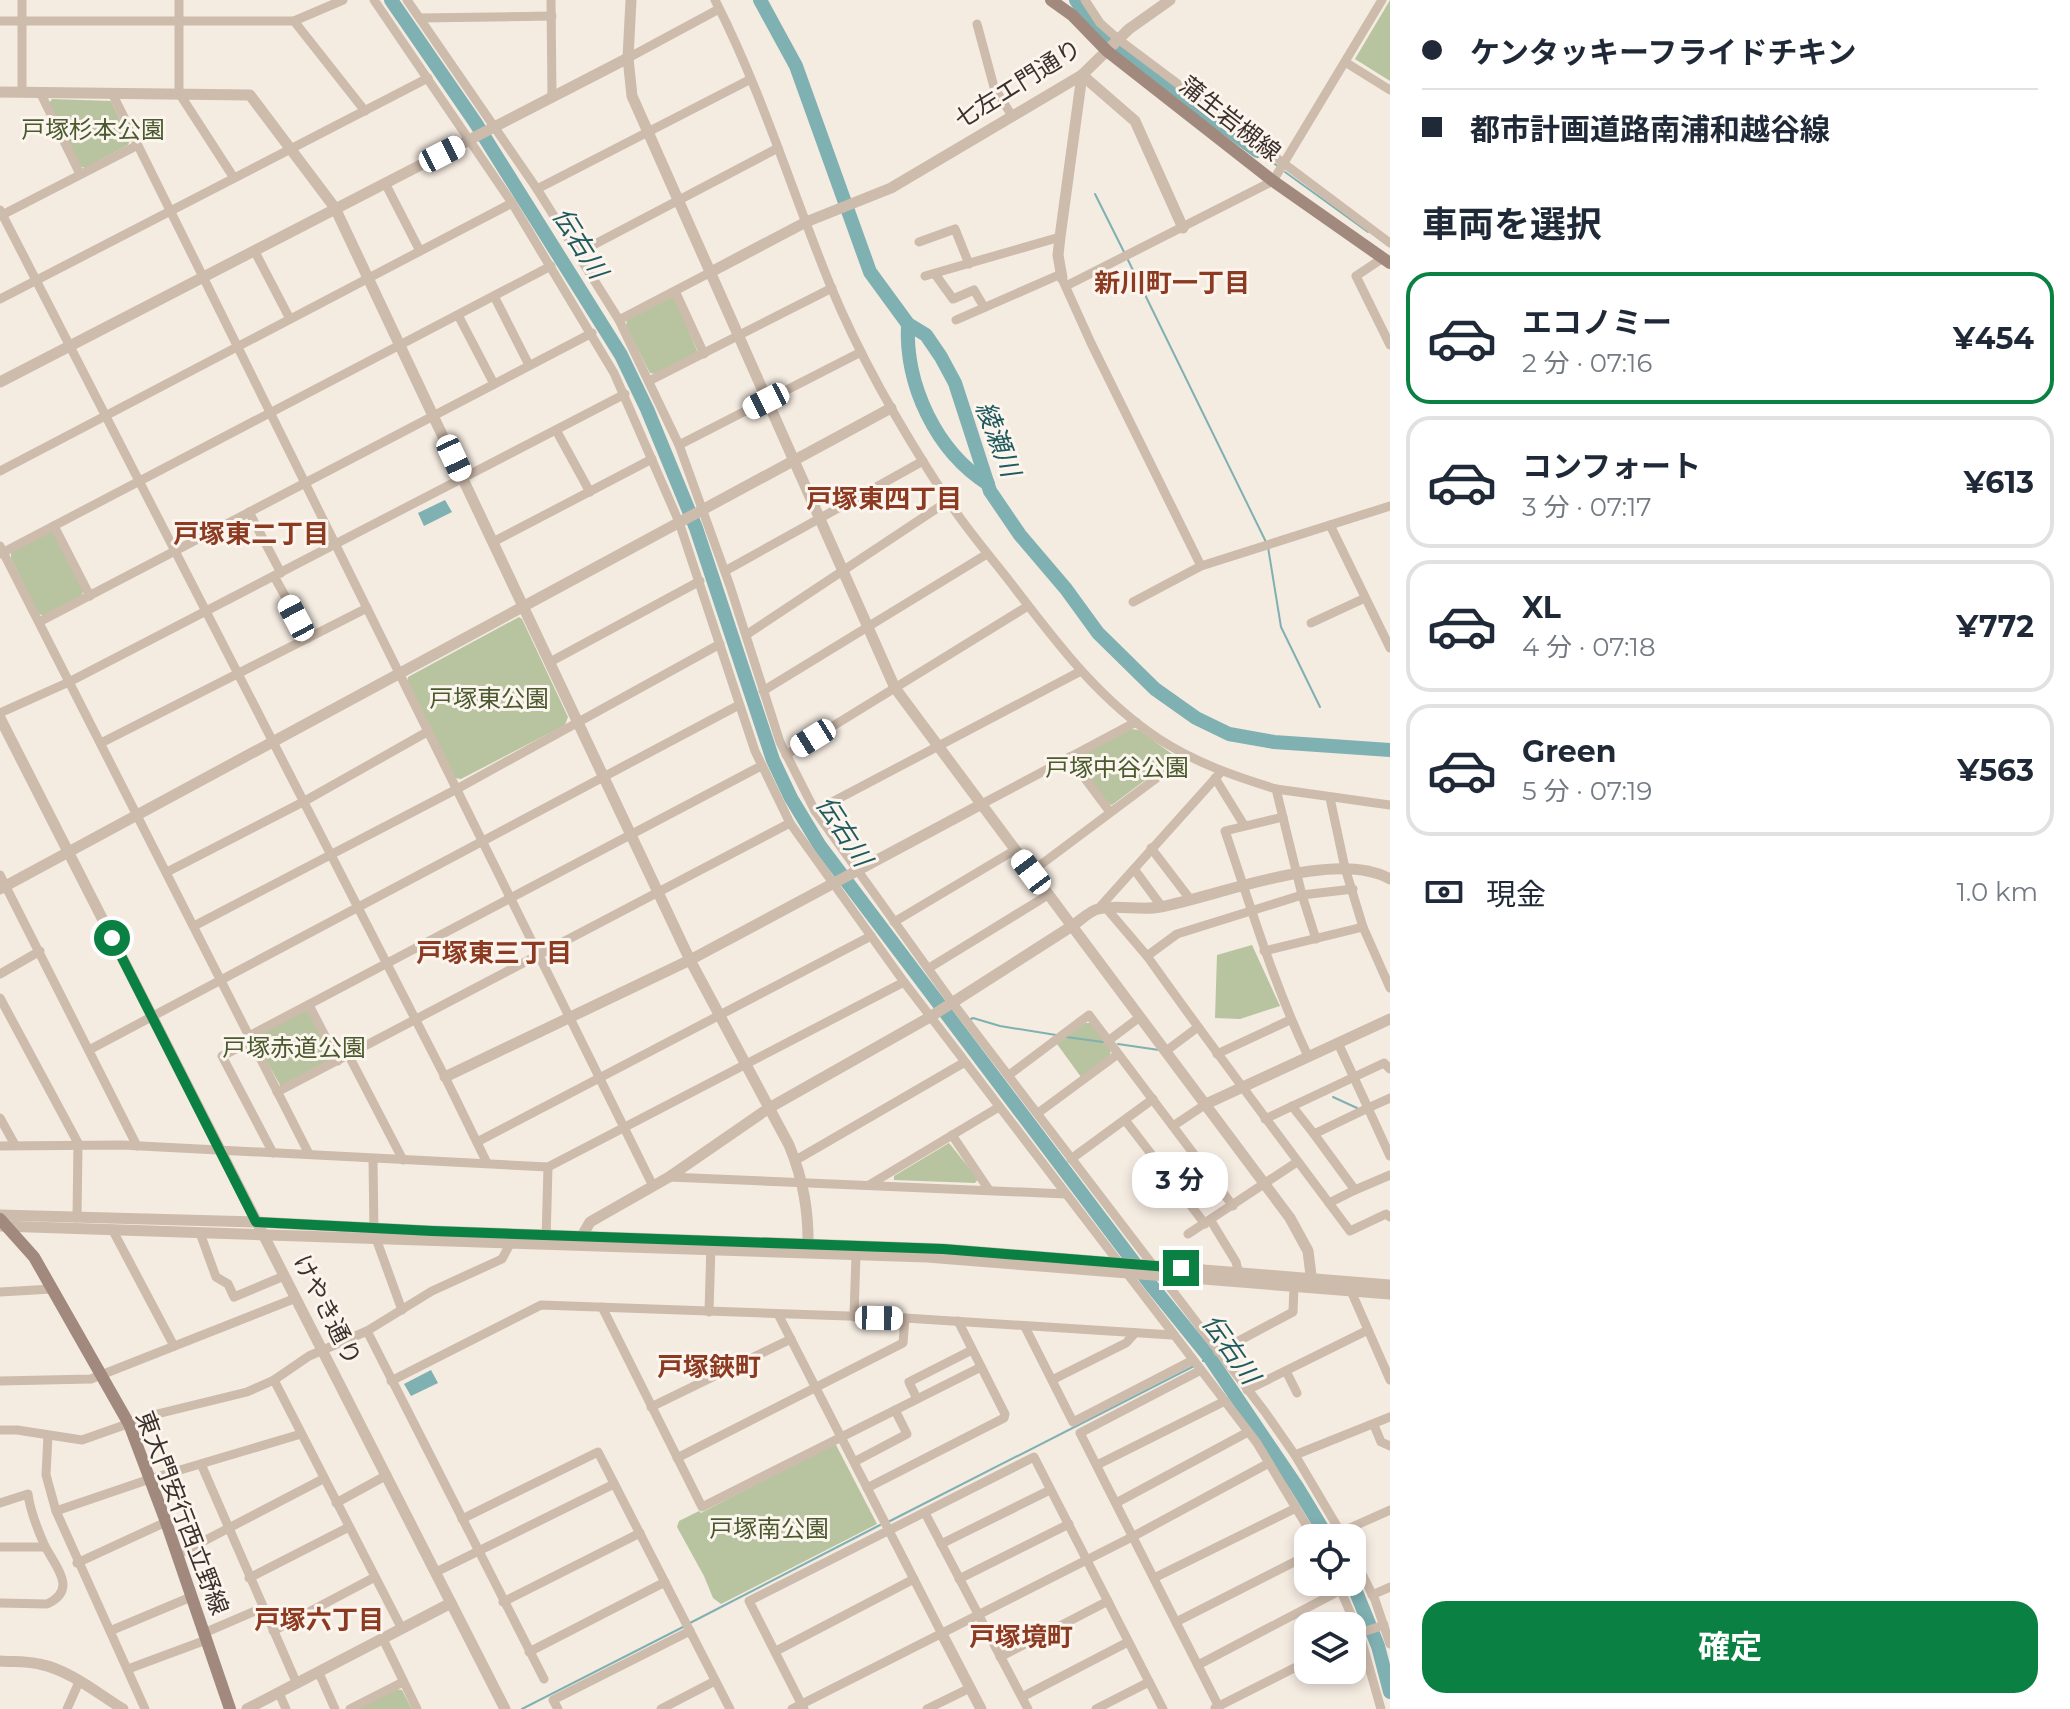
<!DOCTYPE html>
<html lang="ja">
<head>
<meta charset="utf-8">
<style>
	:root { --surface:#fff; --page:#f2f2f3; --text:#1f2937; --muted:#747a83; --line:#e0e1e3; --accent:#0b8043 }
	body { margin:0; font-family:Montserrat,"Noto Sans JP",sans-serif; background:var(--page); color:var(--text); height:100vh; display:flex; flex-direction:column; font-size:30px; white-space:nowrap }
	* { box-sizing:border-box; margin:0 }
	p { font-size:26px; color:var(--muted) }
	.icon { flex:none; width:44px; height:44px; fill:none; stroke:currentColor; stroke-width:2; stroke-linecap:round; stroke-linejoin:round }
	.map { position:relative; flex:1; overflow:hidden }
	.drawer { display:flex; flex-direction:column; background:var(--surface); width:680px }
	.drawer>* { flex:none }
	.banner { display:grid; align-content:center; height:176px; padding:0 32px; background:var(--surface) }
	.fabs { position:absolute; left:1294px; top:1524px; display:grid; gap:16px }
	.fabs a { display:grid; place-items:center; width:72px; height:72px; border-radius:16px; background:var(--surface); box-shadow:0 4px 12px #0003; font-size:40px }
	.end { position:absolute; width:36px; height:36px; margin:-18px; border:10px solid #0b8043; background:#fff; box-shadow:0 0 0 4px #fff }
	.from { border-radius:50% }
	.bubble { position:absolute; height:56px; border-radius:24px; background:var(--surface); box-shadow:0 4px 12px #0003; font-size:26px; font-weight:700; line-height:56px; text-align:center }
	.car { position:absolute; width:24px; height:48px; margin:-24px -12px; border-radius:10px; box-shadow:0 0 6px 2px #0007; background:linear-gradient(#fff 24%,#345 0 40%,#fff 0 76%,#345 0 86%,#fff 0) }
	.banner b { display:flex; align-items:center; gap:28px; height:76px; font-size:30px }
	.banner b+b { border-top:2px solid var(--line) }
	.banner i { width:20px; height:20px; background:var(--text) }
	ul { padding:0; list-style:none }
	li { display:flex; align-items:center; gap:24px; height:132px; margin:0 16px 12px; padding:0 16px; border:4px solid var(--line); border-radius:24px }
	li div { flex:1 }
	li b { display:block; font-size:30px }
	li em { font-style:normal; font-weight:700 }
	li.active { border-color:var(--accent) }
	li>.icon { width:72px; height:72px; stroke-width:1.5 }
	h2 { padding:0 32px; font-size:36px; line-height:96px }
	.pay { display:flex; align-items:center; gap:20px; height:88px; padding:0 32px; font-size:30px }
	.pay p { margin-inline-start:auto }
	.primary-button { display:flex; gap:16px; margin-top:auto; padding:16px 32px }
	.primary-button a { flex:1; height:92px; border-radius:24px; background:var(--accent); color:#fff; font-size:32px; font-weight:700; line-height:92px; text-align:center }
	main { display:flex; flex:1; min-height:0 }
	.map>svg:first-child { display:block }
	.green { fill:#b8c4a0 }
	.water { fill:#7fb0b2 }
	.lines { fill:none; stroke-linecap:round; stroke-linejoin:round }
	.stream { stroke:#7fb0b2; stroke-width:2 }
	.river { stroke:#7fb0b2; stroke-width:14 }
	.minor { stroke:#cdbbac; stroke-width:9 }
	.tertiary { stroke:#cdbbac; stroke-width:11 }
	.secondary { stroke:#a18a7d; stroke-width:12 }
	.route { stroke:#0b8043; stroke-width:10 }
	.labels { text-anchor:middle; stroke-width:6; stroke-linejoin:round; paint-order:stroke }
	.street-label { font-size:24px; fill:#3b302b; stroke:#fbf5ee }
	.park-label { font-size:24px; fill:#4a5a2e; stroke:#fbf5ee }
	.water-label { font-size:26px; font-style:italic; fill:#1f5a5e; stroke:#fbf5ee }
	.neighbourhood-label { font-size:26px; font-weight:bold; fill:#8c3b22; stroke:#fbf5ee }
</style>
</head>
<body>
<main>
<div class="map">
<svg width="1390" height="1709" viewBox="0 0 1390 1709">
	<rect width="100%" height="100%" fill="#f4ebe1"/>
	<g class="green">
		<path d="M1390,0v81l-35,-22z"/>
		<path d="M52,99l59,2 19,39 -2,5 -43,23 -6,-2 -31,-61z"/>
		<path d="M672,297l3,1 23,55 -42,21 -6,-1 -24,-47 1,-6z"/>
		<path d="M49,531l5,1 30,58 -3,6 -38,20 -5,-3 -27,-55v-7z"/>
		<path d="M519,617l3,2 46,98 -3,8 -104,54 -6,-1 -48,-96 1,-5z"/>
		<path d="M1131,729l8,1 33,24v6l-60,45 -4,-1 -33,-45z"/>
		<path d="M1252,945l28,61 -40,13 -25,-1 2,-63z"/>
		<path d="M305,1010h5l22,46v5l-47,24h-5l-25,-44 1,-5z"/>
		<path d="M1085,1023h6l20,26 -1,6 -29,22 -24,-33z"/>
		<path d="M949,1143l29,36 -3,4 -81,-3v-4z"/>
		<path d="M835,1443l42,81 -156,80 -8,-6 -9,-22 -27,-49 2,-6 20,-10 2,2z"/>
		<path d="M395,1689l7,1 10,19h-56z"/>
	</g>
	<g class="water">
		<path d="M445,500l7,12 -28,14 -6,-13z"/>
		<path d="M431,1370l7,13 -27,13 -7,-12z"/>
	</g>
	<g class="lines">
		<g class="stream">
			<path d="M1257,151l22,16"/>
			<path d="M1285,172l83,60"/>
			<path d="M1095,194l30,60"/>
			<path d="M1128,260l138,282"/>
			<path d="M1268,547l13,80 39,80"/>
			<path d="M969,1020l4,-2 27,8 56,9"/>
			<path d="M1066,1037l37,5"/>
			<path d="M1118,1044l41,6"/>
			<path d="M1333,1097l24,11"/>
			<path d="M1203,1361l7,-3"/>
			<path d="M890,1521l304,-155"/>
			<path d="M690,1623l190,-98"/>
			<path d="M522,1709l163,-83"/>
		</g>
		<g class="river">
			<path d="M391,0l84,122 146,233 26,54 49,119 77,232 18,38 29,48 331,439 59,73 87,129 31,51"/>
			<path d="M760,0l36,66 74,206 38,52 18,11 15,22 14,26 35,108 30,44 46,54 32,44 57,56 41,29 33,16 45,8 116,8"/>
			<path d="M1076,0l16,24 16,16"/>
			<path d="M1118,48l139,103"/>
			<path d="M908,324c-3,61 28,127 80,160"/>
			<path d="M1352,1582l26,64 12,46"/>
		</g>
		<g class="minor">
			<path d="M22,0v92"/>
			<path d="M179,0v93l55,85"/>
			<path d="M374,0l138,203 102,170 65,149 76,229 35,72 114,159 353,461 57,95"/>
			<path d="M407,0l130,189 82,131 60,125 51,141 50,156 35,69 137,191 313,410 30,43 49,83"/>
			<path d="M551,0l1,96"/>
			<path d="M715,0c47,92 77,192 116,287 31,75 72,145 116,212 21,33 47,61 70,92 42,55 84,110 142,148 37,24 75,37 117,50l26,106 14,44"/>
			<path d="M1085,0l15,23 18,16 272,204"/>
			<path d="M420,18l132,-2"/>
			<path d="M0,21h294l49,-21"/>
			<path d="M294,21l71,90"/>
			<path d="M977,24l17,63 18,29"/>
			<path d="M628,58l91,-49"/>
			<path d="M1345,62l45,28"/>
			<path d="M40,92l40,82"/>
			<path d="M112,93l541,1093"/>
			<path d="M385,183l35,68"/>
			<path d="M537,189l214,-110"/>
			<path d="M0,210l445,867 42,86"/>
			<path d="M0,216l136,-70"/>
			<path d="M919,242l36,-13 14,35"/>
			<path d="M254,250l36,69"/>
			<path d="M578,253l200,-105"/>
			<path d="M1383,258l-27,18 34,69"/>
			<path d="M935,274l18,25 21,-9 10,17"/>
			<path d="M925,276l135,-39"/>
			<path d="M1063,281l28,62 110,223"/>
			<path d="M1066,286l207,-105 109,-181"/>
			<path d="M675,291l29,63"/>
			<path d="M494,296l35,69"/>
			<path d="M0,299l428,-221"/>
			<path d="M458,315l36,69"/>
			<path d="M619,320l90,-47"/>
			<path d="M956,320l105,-46"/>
			<path d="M649,381l183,-93"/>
			<path d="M556,430l34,62"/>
			<path d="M679,445l182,-93"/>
			<path d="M0,471l512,-268"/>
			<path d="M249,512l32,61"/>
			<path d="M1330,525l60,123"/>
			<path d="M54,526l36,70"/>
			<path d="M493,542l159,-83"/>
			<path d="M0,546l309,608"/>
			<path d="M0,554l551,-288"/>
			<path d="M725,571l198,-110"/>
			<path d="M274,576l34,62"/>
			<path d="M1133,602l68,-36 189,-60"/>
			<path d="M39,622l553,-289"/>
			<path d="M1311,623l54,-25"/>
			<path d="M746,635l202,-134"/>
			<path d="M550,662l150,-81"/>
			<path d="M763,691l224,-137"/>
			<path d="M0,713l69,-31 556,-288"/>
			<path d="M101,743l266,-135"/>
			<path d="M786,755l242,-149"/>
			<path d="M1069,757l41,55"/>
			<path d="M1215,778l29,47"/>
			<path d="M1276,789l114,16"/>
			<path d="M1330,798l15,70 18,59 27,61"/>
			<path d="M980,805l156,-83"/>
			<path d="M815,811l266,-140"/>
			<path d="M1283,817l-58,14c26,76 48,152 83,225"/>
			<path d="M1151,848l39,51"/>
			<path d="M1134,869l28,38"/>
			<path d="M167,872l136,-70 124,-70"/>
			<path d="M1031,872l155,-116"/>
			<path d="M0,875l137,271"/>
			<path d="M1099,908l122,-136"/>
			<path d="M1107,909l40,47 30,-22 125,-39 51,-6"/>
			<path d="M894,922l121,-72"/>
			<path d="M194,926l261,-136 265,-146"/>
			<path d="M1264,951l99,-24"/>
			<path d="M1147,956c66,93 135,184 203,275l36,-17 4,3"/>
			<path d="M929,968l119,-73"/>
			<path d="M0,974l40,-23"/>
			<path d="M0,998l78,145 -1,75"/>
			<path d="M309,1005l29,56"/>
			<path d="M249,1036l512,-270"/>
			<path d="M252,1041l-30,15 51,97"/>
			<path d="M1108,1041l32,-24"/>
			<path d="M1338,1043l30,65 22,-10"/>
			<path d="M89,1050l650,-345"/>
			<path d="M1166,1051l32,-24"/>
			<path d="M1217,1054l73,-34"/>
			<path d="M349,1056l54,104"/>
			<path d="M1009,1075l80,-60 144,191"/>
			<path d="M277,1092l513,-269"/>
			<path d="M1292,1106l22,28 54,-26 22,48"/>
			<path d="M1038,1113l80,-59"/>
			<path d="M0,1118l15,27"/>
			<path d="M1265,1119l119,-56 6,6"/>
			<path d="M1125,1120l80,104"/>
			<path d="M1173,1126l33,-22"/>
			<path d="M1314,1134l41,56 -26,13"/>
			<path d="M952,1135l37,55"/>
			<path d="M477,1142l394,-206"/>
			<path d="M0,1146l122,-1 426,22 356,-185"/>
			<path d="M373,1159l1,74 28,77"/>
			<path d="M1071,1159l82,-60"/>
			<path d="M796,1160l169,-98"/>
			<path d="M669,1177l397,17"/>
			<path d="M869,1185l130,-78"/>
			<path d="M1355,1190l35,-15"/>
			<path d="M1211,1221l25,41 4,16"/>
			<path d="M112,1229l62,117"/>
			<path d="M200,1233l16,44 12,7 6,13 50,-21"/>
			<path d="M1188,1234l109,-72"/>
			<path d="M546,1241l2,-74"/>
			<path d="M1351,1291l39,89"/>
			<path d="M0,1292l52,-3"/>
			<path d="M602,1307l100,200 279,-140"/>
			<path d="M709,1312l2,-68"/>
			<path d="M779,1316l163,318"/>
			<path d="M854,1317l2,-63"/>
			<path d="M1025,1327l48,95 120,-62"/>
			<path d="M367,1331l177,348"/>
			<path d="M1218,1352l75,-40 1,-25"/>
			<path d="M1201,1370l-121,63 139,274"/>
			<path d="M1286,1371l11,22"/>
			<path d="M274,1380l128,249"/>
			<path d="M1052,1380l74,-37 9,-10"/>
			<path d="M0,1381l91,-2 205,-81"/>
			<path d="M391,1381l150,-76 364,13 267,17"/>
			<path d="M1247,1390l121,-60"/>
			<path d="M917,1399l-8,-17 63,-32"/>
			<path d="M651,1407l140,-68"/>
			<path d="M1374,1425l7,17 9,4"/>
			<path d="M0,1430h17l65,10 71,-25 94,-23 27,-12 35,-24 58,-25 65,-40 70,-32 9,-17"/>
			<path d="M48,1435l-2,40 10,36 89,198"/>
			<path d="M1295,1455l95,-38"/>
			<path d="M677,1458l226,-115 2,-25"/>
			<path d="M854,1462l53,-28 -12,-24"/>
			<path d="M201,1464l96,220"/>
			<path d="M1097,1465l128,-64"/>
			<path d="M867,1488l137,-70 1,-4 -47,-93"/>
			<path d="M0,1503l28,-9c2,17 9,34 16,50 9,20 36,45 3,60l-47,-1"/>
			<path d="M336,1503l51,-28"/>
			<path d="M1116,1503l132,-71"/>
			<path d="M56,1511l94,-32 151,-45"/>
			<path d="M925,1513l103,196"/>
			<path d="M462,1519l136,-67 132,257"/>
			<path d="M1341,1532l49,-22"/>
			<path d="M941,1544l109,-54"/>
			<path d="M0,1547h45"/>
			<path d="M1352,1554l23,46 15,44"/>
			<path d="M177,1555l146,-76"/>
			<path d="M77,1563l89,-41"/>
			<path d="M436,1572l178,-88"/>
			<path d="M249,1578l100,-51"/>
			<path d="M1154,1578l142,-70"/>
			<path d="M959,1579l110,-55"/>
			<path d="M1337,1582l23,53 21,74"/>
			<path d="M1372,1595l18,-8"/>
			<path d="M503,1602l137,-69"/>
			<path d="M1176,1622l132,-67"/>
			<path d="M110,1631l81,-34"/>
			<path d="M273,1631l102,-54"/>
			<path d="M204,1633l58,-25"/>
			<path d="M1360,1633l24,-8"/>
			<path d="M383,1639l34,70"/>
			<path d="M776,1651l138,-72"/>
			<path d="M529,1652l136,-70"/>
			<path d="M1000,1657l108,-56"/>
			<path d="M1198,1665l143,-75"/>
			<path d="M128,1669l78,-29"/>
			<path d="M319,1673l16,36"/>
			<path d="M279,1693l7,16"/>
			<path d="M1022,1697l106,-55"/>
			<path d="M1215,1708l93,-47"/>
			<path d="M67,1709l12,-27"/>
			<path d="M350,1709l53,-27"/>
			<path d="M558,1709l-5,-9 137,-69"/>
			<path d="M661,1709l54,-28"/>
			<path d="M792,1709l340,-172 137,-74"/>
			<path d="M804,1709l-55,-108 285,-144 129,252"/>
			<path d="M927,1709l43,-21"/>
			<path d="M1096,1709l53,-27"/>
		</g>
		<g class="tertiary">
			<path d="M0,92l250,3 85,113 355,752 99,185c15,36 20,69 19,107"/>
			<path d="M709,273l97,-51 85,-34 191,-113 47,-46 41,-29"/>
			<path d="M1062,278l-4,-23 2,-18 22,-162 53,46 48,107"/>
			<path d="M0,382l628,-324"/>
			<path d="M0,718l505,991"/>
			<path d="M0,889l891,-481"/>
			<path d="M445,1077l245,-117 290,-155"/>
			<path d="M1206,1104l184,-85"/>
			<path d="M0,1215l256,7 176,9 511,18 447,36"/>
			<path d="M1,1226l926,31 463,37"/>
			<path d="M582,1236l8,-14 79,-45 100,-69 161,-91 142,-91 -177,-238 -263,-592 -4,-38 3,-58"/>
			<path d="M1312,1283l-4,-32 -18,-33 -218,-292c8,-5 17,-15 26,-17 19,-5 42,2 62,-2 59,-11 175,-59 230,-28"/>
			<path d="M942,1634l39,75"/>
			<path d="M0,1661c13,1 26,0 39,3 31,6 58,29 84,45"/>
			<path d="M247,1709l204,-106"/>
		</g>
		<g class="secondary">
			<path d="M1051,0l21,15 35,36 166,130 117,82"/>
			<path d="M0,1219l34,38 95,167 37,98 64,187"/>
		</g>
	</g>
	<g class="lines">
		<path class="route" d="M112,938l144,284 176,9 511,18 238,19"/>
	</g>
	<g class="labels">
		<g class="street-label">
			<text transform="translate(1018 84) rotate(-32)" y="8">七左エ門通り</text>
			<text transform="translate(1230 119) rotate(38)" y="8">蒲生岩槻線</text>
			<text transform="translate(327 1310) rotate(63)" y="8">けやき通り</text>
			<text transform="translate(182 1513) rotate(69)" y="8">東大門安行西立野線</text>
		</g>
		<g class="park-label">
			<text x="93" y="138">戸塚杉本公園</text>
			<text x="489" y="707">戸塚東公園</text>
			<text x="1117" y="776">戸塚中谷公園</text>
			<text x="294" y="1056">戸塚赤道公園</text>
			<text x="769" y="1537">戸塚南公園</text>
		</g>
		<g class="water-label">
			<text transform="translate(580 243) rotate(58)" y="9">伝右川</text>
			<text transform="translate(998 439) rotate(69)" y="9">綾瀬川</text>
			<text transform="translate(844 831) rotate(57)" y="9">伝右川</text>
			<text transform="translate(1231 1349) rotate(55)" y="9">伝右川</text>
		</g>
		<g class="neighbourhood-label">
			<text x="1172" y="292">新川町一丁目</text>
			<text x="884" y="508">戸塚東四丁目</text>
			<text x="251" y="543">戸塚東二丁目</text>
			<text x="494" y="962">戸塚東三丁目</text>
			<text x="709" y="1376">戸塚鋏町</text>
			<text x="319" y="1629">戸塚六丁目</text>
			<text x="1021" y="1646">戸塚境町</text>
		</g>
	</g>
</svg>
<div class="fabs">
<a><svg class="icon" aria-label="locate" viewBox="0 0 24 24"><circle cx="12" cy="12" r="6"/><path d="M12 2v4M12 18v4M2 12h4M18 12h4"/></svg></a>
<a><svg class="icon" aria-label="layers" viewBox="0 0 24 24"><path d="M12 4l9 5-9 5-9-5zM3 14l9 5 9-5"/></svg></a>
</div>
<i class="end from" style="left:112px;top:938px"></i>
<i class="end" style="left:1181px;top:1268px"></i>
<div class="bubble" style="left:1132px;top:1152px;width:96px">3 分</div>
<i class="car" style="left:442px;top:154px;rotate:63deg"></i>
<i class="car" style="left:766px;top:401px;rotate:243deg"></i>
<i class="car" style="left:454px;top:458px;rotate:155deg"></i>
<i class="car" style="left:296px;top:618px;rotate:332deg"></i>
<i class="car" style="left:813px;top:738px;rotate:238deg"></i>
<i class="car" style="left:1031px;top:872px;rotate:323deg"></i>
<i class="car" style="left:879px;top:1318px;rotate:91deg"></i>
</div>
<section class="drawer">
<div class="banner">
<b><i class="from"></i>ケンタッキーフライドチキン</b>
<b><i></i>都市計画道路南浦和越谷線</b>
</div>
<h2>車両を選択</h2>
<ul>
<li class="active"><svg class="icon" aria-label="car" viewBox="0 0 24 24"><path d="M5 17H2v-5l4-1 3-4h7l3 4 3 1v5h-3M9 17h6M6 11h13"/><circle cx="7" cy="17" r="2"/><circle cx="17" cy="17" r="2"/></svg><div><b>エコノミー</b><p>2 分 · 07:16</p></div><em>¥454</em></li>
<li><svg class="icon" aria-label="car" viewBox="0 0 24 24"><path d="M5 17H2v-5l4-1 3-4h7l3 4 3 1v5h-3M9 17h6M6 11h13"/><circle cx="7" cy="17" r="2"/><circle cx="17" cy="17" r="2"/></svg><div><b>コンフォート</b><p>3 分 · 07:17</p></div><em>¥613</em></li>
<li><svg class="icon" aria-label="car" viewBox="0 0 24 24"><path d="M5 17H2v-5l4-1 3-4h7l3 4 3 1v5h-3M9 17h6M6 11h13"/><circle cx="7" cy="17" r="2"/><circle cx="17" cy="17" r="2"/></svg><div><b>XL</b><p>4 分 · 07:18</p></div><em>¥772</em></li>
<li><svg class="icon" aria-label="car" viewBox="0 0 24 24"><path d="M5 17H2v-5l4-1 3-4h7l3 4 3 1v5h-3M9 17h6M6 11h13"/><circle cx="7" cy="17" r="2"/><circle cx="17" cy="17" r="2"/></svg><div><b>Green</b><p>5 分 · 07:19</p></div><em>¥563</em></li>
</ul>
<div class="pay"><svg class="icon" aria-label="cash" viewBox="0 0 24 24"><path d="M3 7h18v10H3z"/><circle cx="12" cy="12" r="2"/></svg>現金<p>1.0 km</p></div>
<div class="primary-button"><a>確定</a></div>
</section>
</main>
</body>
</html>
